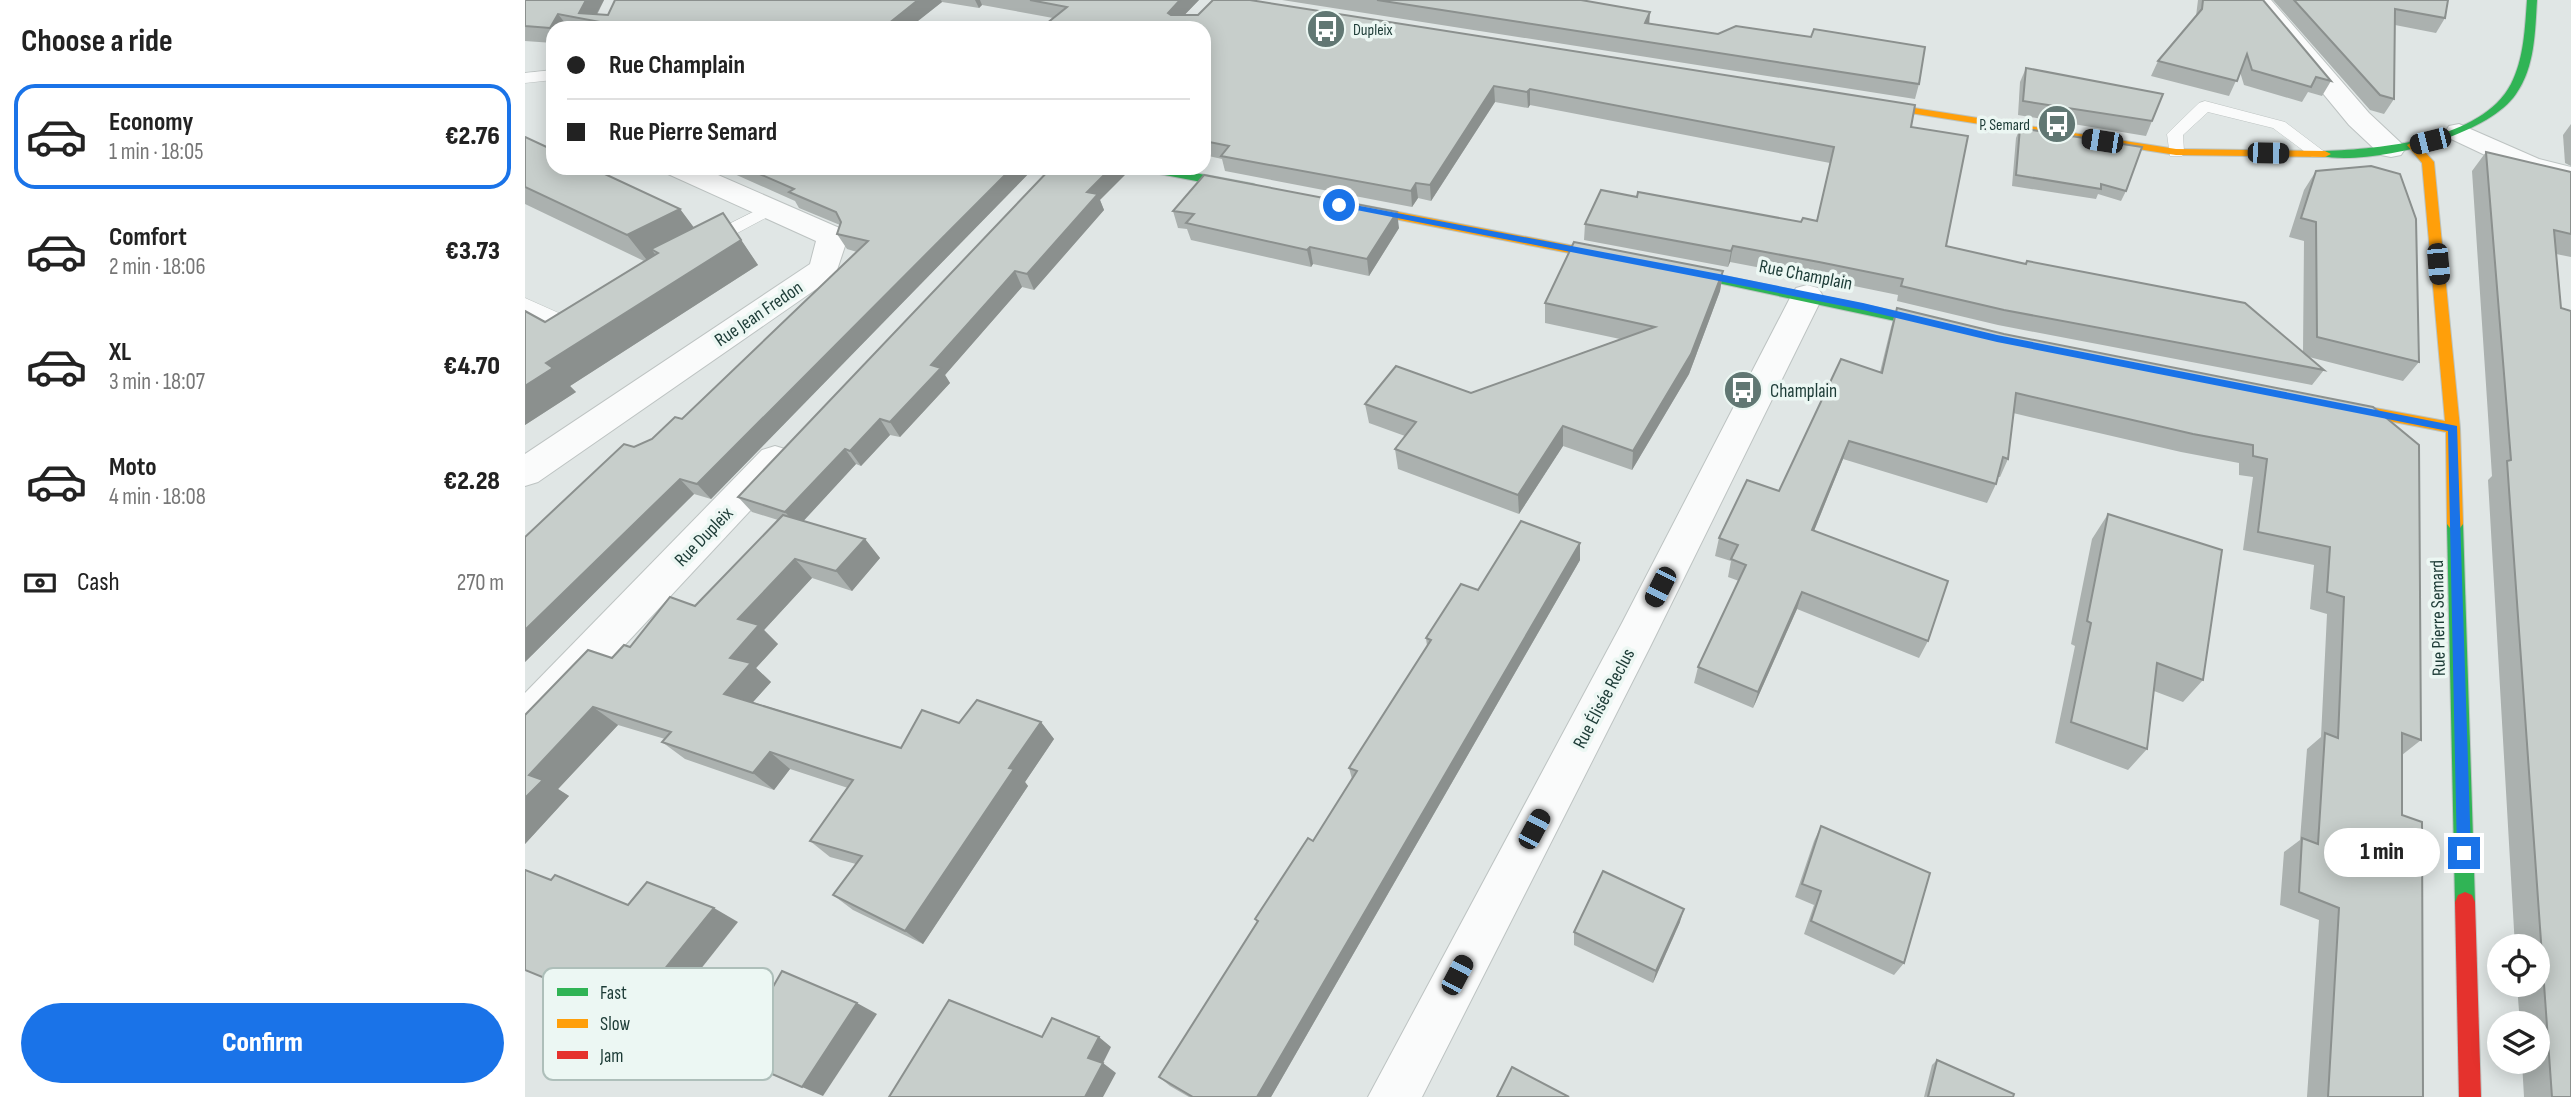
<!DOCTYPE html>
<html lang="en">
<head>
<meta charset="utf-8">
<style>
	:root { --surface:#fff; --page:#f6f6f6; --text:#222; --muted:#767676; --line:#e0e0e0; --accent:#1a73e8 }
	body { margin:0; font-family:"Sofia Sans Condensed",sans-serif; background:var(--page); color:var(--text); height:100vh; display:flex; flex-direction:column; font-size:26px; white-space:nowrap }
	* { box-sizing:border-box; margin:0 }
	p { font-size:23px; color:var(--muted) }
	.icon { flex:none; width:38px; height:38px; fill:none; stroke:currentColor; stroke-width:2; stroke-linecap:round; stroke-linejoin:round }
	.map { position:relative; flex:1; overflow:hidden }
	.side { display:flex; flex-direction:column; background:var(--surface); width:525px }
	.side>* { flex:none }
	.banner { position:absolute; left:21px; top:21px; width:665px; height:154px; border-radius:21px; box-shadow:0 4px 18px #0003; display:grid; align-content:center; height:154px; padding:0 21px; background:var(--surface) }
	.controls { position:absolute; left:1962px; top:934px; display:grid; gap:14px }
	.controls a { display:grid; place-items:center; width:63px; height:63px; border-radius:50%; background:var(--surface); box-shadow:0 4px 18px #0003; font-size:35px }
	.end { position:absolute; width:32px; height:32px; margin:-16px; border:9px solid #1a73e8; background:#fff; box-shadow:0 0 0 4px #fff }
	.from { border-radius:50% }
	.bubble { position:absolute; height:49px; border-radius:24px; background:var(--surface); box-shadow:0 4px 18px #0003; font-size:23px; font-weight:800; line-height:49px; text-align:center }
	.car { position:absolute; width:21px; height:42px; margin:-21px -10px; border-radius:9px; box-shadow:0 0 5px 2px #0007; background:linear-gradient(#222 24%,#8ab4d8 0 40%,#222 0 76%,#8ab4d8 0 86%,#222 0) }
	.banner b { display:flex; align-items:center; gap:24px; height:66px; font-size:26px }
	.banner b+b { border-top:2px solid var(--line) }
	.banner i { width:18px; height:18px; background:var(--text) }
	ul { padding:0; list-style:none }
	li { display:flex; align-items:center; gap:21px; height:105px; margin:0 14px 10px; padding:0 7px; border:4px solid transparent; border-radius:21px }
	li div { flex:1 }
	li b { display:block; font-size:26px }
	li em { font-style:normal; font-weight:800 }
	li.on { border-color:var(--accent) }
	li>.icon { width:63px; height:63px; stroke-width:1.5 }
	h2 { padding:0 21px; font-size:32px; line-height:84px }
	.pay { display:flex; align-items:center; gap:18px; height:77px; padding:0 21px; font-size:26px }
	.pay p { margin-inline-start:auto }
	.button { display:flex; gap:14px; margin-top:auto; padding:14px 21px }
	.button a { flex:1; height:80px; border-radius:42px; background:var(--accent); color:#fff; font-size:28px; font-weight:800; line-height:80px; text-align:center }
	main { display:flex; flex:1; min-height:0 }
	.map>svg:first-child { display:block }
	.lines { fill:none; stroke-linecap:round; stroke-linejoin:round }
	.lane-casing { stroke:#bdc3c2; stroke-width:1 }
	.street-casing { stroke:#bdc3c2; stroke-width:2 }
	.fast-casing { stroke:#bbc4c2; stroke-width:2 }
	.slow-casing { stroke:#bbc4c2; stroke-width:2 }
	.jam-casing { stroke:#bbc4c2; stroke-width:2 }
	.lane { fill:#fafbfb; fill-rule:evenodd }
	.street { fill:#fafbfb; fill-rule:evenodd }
	.fast { fill:#30b455; fill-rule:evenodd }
	.slow { fill:#ff9f0a; fill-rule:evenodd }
	.jam { fill:#e5322d; fill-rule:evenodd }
	.wall { fill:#abb1af }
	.shaded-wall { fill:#8b908e }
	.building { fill:#c7cecb; stroke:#8b908e; stroke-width:2 }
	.route { fill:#1a73e8 }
	.labels { text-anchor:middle; stroke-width:7; stroke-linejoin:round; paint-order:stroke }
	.far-poi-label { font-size:16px; fill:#1c3b36; stroke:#ecf7f3; text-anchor:start }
	.street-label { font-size:19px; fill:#1c3b36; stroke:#ecf7f3 }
	.poi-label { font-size:19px; fill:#1c3b36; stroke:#ecf7f3; text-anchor:start }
	.key { fill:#ecf7f3; stroke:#aebfba; stroke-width:2 }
	.key-label { font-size:19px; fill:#1c3b36 }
</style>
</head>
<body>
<main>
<section class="side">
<h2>Choose a ride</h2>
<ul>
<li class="on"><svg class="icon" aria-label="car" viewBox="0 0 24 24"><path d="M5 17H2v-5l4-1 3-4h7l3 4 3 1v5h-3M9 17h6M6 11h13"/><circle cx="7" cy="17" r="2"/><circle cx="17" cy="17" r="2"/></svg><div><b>Economy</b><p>1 min · 18:05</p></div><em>€2.76</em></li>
<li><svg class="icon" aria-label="car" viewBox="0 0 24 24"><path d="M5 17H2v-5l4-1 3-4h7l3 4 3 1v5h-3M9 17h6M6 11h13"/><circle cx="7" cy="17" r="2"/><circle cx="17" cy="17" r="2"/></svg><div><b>Comfort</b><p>2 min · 18:06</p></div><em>€3.73</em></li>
<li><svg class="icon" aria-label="car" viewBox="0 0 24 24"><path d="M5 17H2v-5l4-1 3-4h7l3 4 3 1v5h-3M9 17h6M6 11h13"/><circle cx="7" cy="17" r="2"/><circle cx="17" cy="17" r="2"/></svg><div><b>XL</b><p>3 min · 18:07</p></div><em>€4.70</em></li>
<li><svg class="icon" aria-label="car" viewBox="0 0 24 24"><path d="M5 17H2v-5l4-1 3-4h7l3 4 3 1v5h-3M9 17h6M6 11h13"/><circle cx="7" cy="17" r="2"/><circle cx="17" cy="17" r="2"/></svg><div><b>Moto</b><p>4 min · 18:08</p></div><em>€2.28</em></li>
</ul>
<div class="pay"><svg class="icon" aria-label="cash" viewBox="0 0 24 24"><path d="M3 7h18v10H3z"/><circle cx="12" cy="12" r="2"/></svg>Cash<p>270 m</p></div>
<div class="button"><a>Confirm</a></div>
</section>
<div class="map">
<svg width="2046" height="1097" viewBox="0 0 2046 1097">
	<rect width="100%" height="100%" fill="#e0e6e5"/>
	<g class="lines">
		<g class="lane-casing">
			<g id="lane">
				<path d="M28,70v10l-28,3v-10z"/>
				<path d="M1680,101l80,21 41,31 -2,4h-12l-39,-29 -65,-16 -25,23 1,17 -2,4h-12l-3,-22 32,-31z"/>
				<path d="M244,204l6,1 3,4 -3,4 -62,33 -6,2 -9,-6 3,-4z"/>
				<path d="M0,298l36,16 17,-7 7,1 3,5 -3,5 -24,11 -36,-17z"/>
			</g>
		</g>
		<g class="street-casing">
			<g id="street">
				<path d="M1721,0h25l98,113 32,30 4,6 -4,6 -10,2 -10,-2 -32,-30z"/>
				<path d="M1934,124l80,35 32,8v18l-52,-14 -70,-33 -4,-6 4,-6z"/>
				<path d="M139,168h38l142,62 4,7 -13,39 -297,206 -13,4v-32l285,-190 6,-23 -148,-67z"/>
				<path d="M1282,285l11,3 5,8 -173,351 -228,450h-54l254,-474 169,-327 5,-8z"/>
				<path d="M250,446l13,4 5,10 -5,10 -248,266 -15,5v-48l237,-243z"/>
			</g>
		</g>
		<g class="fast-casing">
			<g id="fast">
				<path d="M2002,0h10c-2,32 -2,67 -21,94 -29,43 -145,72 -195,62v-4l4,-1c55,-2 157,-11 186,-67 13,-25 14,-56 16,-84z"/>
				<path d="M618,168h25l86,16 6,4 -6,4 -105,-20z"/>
				<path d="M1132,262l290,60 7,5 -7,5 -295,-63v-6z"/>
				<path d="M1930,518l5,2 3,4 12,378 -3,7 -7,3 -7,-3 -3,-7 -8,-378 3,-4z"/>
			</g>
		</g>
		<g class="slow-casing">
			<g id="slow">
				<path d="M1338,100l313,49 149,2 6,3 -6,3 -149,-2 -317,-50v-4z"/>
				<path d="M1888,142l4,1 17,19 26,266 3,96 -3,4h-10l-3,-4 -1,-92 -114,-22 -7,-5 7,-5 113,21 -23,-258 -15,-18z"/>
				<path d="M822,202l310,60 6,4 -6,4 -314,-61v-6z"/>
			</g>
		</g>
		<g class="jam-casing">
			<path id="jam" d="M1940,892l7,3 3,7 6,195h-22l-4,-195 3,-7z"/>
		</g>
		<use href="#lane" class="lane"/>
		<use href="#street" class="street"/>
		<use href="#fast" class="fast"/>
		<use href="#slow" class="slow"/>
		<use href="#jam" class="jam"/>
	</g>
	<g class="wall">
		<path d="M0,0h79l-7,15h11l7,-15h584l-15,15 727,112 35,119 79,18 2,-3 276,91 1,-111 -15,-4 15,-47 12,-19 103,191 -16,19 -94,-24 15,13 -12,15 -314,-60 -101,-24 1,-6 -83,-17 -85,-16 -2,5 -144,-27 1,-16 52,-27 164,25 16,-1 13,-58 -300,-58 -2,3 -33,-6 -64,99 -13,-3 -6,9 -187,-36 -3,-12 -18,-4v-127l-151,-10 -71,-13 -3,3 -37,-6 -33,26h-356v15l-28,-2z"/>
		<path d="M757,0h299l69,24 269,60 -4,15z"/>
		<path d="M1673,0h65l68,81 -9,15 -14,-4 -6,10 -58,-17 -4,-13 -11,24 -78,-20 7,-15 38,-45z"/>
		<path d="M1748,0h175l-3,18 -9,15 -41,-8 -1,74 -10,15 -14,-4z"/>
		<path d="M1501,68l126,53 -6,15 -128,-21 2,-33z"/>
		<path d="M2046,124v42l-6,-3 -2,-28z"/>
		<path d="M1495,128l106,63 -5,10 -23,-7 -2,5 -84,-13 4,-48z"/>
		<path d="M0,137l155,72 14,19 29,-15 35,52 -188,121 6,6 -51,33v-114l20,11 99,-61 -119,-57z"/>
		<path d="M1961,152l85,20v85l-15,-3 15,843h-47l-2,-35h15v-38h-17l-3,-39h20v-38h-22l-27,-467 4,-4 -20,-305z"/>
		<path d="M196,168h313l-323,331 -17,-5 -169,168v-125l109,-90 18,-8 30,-20 175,-167 -10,-3 -10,-15 3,-9 -41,-17 -4,-7z"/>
		<path d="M575,200l4,10 -70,80 -12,-3 -77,88 5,8 -50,54 -10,-2 -29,31 -5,-2 -53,57 62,18 15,19 -28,33 -40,-13 -48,52 14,14 -22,24 15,14 -18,20 148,46 58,-25 82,-1 13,17 -29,43 3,4 -105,158 -70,-34 -20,-15 23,-31 -26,-7 -20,-16 38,-53 -58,-19 -16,21 -89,-31 -23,-17 3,-3 -47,-14 -60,64 11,7 -44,48v-129l170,-109 83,-86 -26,-8 -14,-15z"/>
		<path d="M648,211l226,17 -30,48 -56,-12 -2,3 -120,-27 -4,-11 -9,-1z"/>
		<path d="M1198,271l-3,20 -31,83 -57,96 -69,-24 -44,68 -121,-45 -3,-20 10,-13 -36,-13 -4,-19 106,-11 149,-54 -75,-16v-20z"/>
		<path d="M1372,308l107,26 369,73 48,333 -19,15v60l21,282h-116l12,-177 -39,-15 4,-53 16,-12 7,-91 14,-12 6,-123 -17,-5 4,-44 -71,-15 10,-73 -14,-2v-12l-58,-11 -168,-39 -5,46 -8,18h-2l-2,7 -9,19 -144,-44 -29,72 114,110 -9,17 -122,-49 -44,99 -59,-25 4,-16 41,-86 -11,-4 3,-16 -16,-5 4,-18 60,-47 101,-119 11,-45z"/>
		<path d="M1583,514l95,166 -20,22 -29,-11 -7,58 -19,21 -73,-27 20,-97 -4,-2 21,-105z"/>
		<path d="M1055,543v17l-309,537h-82l-19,-11 -11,-9 98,-155 -2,-3 58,-78 39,-62 -3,-11 78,-122 -1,-8 52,-48z"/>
		<path d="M1296,826l83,137 -10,12 -90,-41 10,-29 -19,-8 19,-56z"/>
		<path d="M1155,922l-27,61 -79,-38v-13z"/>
		<path d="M1412,1060l76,37h-89l8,-32z"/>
	</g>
	<g class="shaded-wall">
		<path d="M61,0h18l-11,21 -14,-8z"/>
		<path d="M393,0h23l1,2 -33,26h-26z"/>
		<path d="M450,0h5l2,5 -3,3z"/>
		<path d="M655,0h19l-27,28 -4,-15z"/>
		<path d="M1125,12l-1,15 -4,-4z"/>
		<path d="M33,14l11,14h-16v4l-3,-4z"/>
		<path d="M969,86l1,16 -64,99 -1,-16z"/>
		<path d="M1005,89v16l-2,3 -1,-16z"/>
		<path d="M487,168h22l-323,331 -14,-15z"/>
		<path d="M586,168h21l-32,32 4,10 -70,80 -7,-16 60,-82z"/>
		<path d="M891,183l2,15 -6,9 -1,-16z"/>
		<path d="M155,209l21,28 -50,12 8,10 -9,5 -23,-29z"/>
		<path d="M872,212l2,16 -30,48 -2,-17z"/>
		<path d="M198,213l35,52 -188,121 6,6 -51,33v-39l21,-23z"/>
		<path d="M1208,246l-3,16 -2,5 3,-16z"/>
		<path d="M785,247l3,17 -2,3 -4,-17z"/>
		<path d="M490,271l7,16 -77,88 5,8 -50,54 -10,-15 41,-57z"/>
		<path d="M1198,271l-3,20 -31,83 -57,96 1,-19z"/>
		<path d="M355,419l10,16 -29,31 -11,-15z"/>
		<path d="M1038,426v20l-44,68 -1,-19z"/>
		<path d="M1324,441l-6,18 -36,89 5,-18z"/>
		<path d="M320,449l11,15 -58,63 -13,-15z"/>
		<path d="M155,479l14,15 -169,168v-32z"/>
		<path d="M340,539l15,19 -28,33 -16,-20z"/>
		<path d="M1055,543v17l-309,537h-14z"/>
		<path d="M270,559l17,19 -48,52 14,14 -22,24 15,14 -26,29 -21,-17 6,-36 8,-39z"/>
		<path d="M1277,592l-5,17 -44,99 5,-16z"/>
		<path d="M68,707l25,18 -60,64 11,7 -44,48v-46l4,-23z"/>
		<path d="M516,722l13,17 -29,43 3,4 -105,158 -18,-13 104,-163z"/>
		<path d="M245,752l20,17 -16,21 -21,-17z"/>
		<path d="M189,908l24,14 -72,91 -27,-12z"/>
		<path d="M1159,909l-4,13 -27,61 3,-12z"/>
		<path d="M86,989l27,12 -9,12 -28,-12z"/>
		<path d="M332,1003l20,11 -54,82 -21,-9z"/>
		<path d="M574,1037l12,10 -8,16 13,10 -13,24h-18l3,-39z"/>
	</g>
	<g class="building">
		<path d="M0,0h61l-7,13 29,2 7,-15h303l-35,28h-251l-74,-14 -8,14 -25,-2z"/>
		<path d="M505,0h150l-12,13 3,2h27l15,-15h37l665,105 -4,22 57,9 -22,110 80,18 1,-3 218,42 79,67 -320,-60 -103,-24 2,-7 -84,-17 -86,-16 -2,5 -146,-27 16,-34 36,7 1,-5 163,30 2,-4 14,3 17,-74 -304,-58 -3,3 -33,-6 -64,99 -14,-2 -5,8 -190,-35 8,-10 -25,-5v-113h-163l26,-21z"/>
		<path d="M852,0h204l69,12 -5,11 73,11 18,-8 75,11 3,-8 111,18 -6,37z"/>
		<path d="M1678,0h60l68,81 -15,-4 -5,10 -59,-17 -5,-16 -10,27 -79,-20 44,-52z"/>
		<path d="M1769,0h154l-3,18 -50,-9 -1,90 -14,-4z"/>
		<path d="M1501,68l137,26 -11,27 -129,-20z"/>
		<path d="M1495,128l122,19 -16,44 -25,-7v5l-85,-14z"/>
		<path d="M0,137l28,13v18h39l88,41 -53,26 -102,-48z"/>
		<path d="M1961,152l85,20v62l-17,-4 7,78 10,3v786h-19l-45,-636 4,-1z"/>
		<path d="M1846,166l29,8 16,45 3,143 -102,-25 -1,-115 -15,-4 15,-47z"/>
		<path d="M221,168h266l-315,316 -17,-5 -155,151v-93l99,-93 10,3 18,-8 23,-22 7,2 186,-178 -31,-7 4,-12 -5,-10 -47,-20 5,-3z"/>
		<path d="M526,168h60l-24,24 11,2 -71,80 -12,-3 -84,94 10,3 -51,54 -10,-3 -30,32 -5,-2 -60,63 -47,-15z"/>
		<path d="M679,175l193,37 -30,47 -57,-12 -3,3 -121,-27 8,-9 -21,-3z"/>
		<path d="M198,213l18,27 -195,123 7,5 -28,18v-75l20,11 113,-69 -7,-4z"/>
		<path d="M1049,242l149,29 -32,83 -58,97 -70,-25 -45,69 -123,-46 21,-27 -51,-18 31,-38 75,27 184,-66 -110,-24z"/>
		<path d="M1372,308l107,26 369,73 46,38 2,295 -19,-7v82l20,7 1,275h-95l11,-189 -40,-16 3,-54 16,6 7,-111 13,5 6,-141 -17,-5 3,-45 -72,-15 9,-73 -14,-3v-11l-60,-11 -177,-41 -8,66 -5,-2 -7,27 -147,-43 -37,89 136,51 -20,60 -126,-49 -44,100 -60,-25 48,-102 -15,-6 7,-14 -19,-7 28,-58 32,11 62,-132 41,14z"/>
		<path d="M1583,514l114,36 -19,130 -46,-17 -10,86 -76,-27 20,-99 -4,-2z"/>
		<path d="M258,515l82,24 -29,32 -41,-12 -57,60 21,6 -29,33 21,5 -27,31 177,54 21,-38 37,13 18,-23 64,22 -32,46 5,1 -109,162 -72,-36 29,-39 -52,-15 43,-61 -83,-28 -17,21 -91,-31 9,-10 -78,-25 -64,68 14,5 -18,18v-83l63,-65 24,8 12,-13 6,2 40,-50 25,9z"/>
		<path d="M996,521l59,22 -323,554h-64l-34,-20 99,-156 -3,-2 53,-81 5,3 44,-70 -8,-3 82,-128 -5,-2 35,-54 17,6z"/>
		<path d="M1296,826l109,47 -26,90 -93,-42 10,-30 -19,-7z"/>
		<path d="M0,870l26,10 4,-5 73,30 19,-23 67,26 -75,93 -28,-12 -10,12 -76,-31z"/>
		<path d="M1078,871l81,38 -28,62 -82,-39z"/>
		<path d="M257,971l75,32 -55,84 -69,-30z"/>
		<path d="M424,1000l93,37 10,-19 47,19 -11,21 15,5 -18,34h-196z"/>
		<path d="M1412,1060l77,34 -1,3h-85z"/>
		<path d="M987,1067l57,30h-72z"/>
	</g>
	<path class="route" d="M814,202l380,72 144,29 134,32 460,91 14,427 -2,5 -5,2 -7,-7 -9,-422 -451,-89 -134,-32 -144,-29 -383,-75v-3z"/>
	<defs>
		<g id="bus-disc" transform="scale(2.0125)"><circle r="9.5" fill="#617773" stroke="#ecf7f3"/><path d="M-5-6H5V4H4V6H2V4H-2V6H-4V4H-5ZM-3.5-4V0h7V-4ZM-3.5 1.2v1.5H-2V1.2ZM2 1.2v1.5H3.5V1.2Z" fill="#fff"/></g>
	</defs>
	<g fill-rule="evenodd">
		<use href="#bus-disc" x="801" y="29"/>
		<use href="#bus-disc" x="1532" y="124"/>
		<use href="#bus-disc" x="1218" y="390"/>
	</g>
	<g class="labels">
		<g class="far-poi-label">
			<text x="828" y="35">Dupleix</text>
			<text x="1505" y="130" text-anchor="end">P. Semard</text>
		</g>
		<g class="street-label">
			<text transform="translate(1281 274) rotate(11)" y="7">Rue Champlain</text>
			<text transform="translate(233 313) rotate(-34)" y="7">Rue Jean Fredon</text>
			<text transform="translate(178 536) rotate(-46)" y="7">Rue Dupleix</text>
			<text transform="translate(1912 618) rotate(-91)" y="7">Rue Pierre Semard</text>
			<text transform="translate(1078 698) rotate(-62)" y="7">Rue Élisée Reclus</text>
		</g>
		<g class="poi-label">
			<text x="1245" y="397">Champlain</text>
		</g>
	</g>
	<rect x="18" y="968" width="230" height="112" rx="10" class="key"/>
	<rect x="32" y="988" width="31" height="8" fill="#30b455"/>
	<rect x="32" y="1019" width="31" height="9" fill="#ff9f0a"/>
	<rect x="32" y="1051" width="31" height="8" fill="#e5322d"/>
	<g class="key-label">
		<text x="75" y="999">Fast</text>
		<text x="75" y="1030">Slow</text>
		<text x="75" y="1062">Jam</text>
	</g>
</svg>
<div class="controls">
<a><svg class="icon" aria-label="locate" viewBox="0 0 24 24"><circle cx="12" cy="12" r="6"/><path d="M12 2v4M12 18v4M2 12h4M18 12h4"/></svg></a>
<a><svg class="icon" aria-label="layers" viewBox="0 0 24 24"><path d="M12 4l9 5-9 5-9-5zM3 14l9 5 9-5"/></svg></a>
</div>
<i class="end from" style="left:814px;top:205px"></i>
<i class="end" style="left:1939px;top:853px"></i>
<div class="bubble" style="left:1799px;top:828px;width:116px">1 min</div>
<i class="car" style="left:1577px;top:141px;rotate:279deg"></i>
<i class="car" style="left:1905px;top:141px;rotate:256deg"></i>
<i class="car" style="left:1743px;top:153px;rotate:91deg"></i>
<i class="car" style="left:1913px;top:264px;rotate:175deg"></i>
<i class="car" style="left:1135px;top:587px;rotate:207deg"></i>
<i class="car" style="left:1009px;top:829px;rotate:28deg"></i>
<i class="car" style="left:932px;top:975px;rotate:28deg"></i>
<div class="banner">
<b><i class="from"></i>Rue Champlain</b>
<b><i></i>Rue Pierre Semard</b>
</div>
</div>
</main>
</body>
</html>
